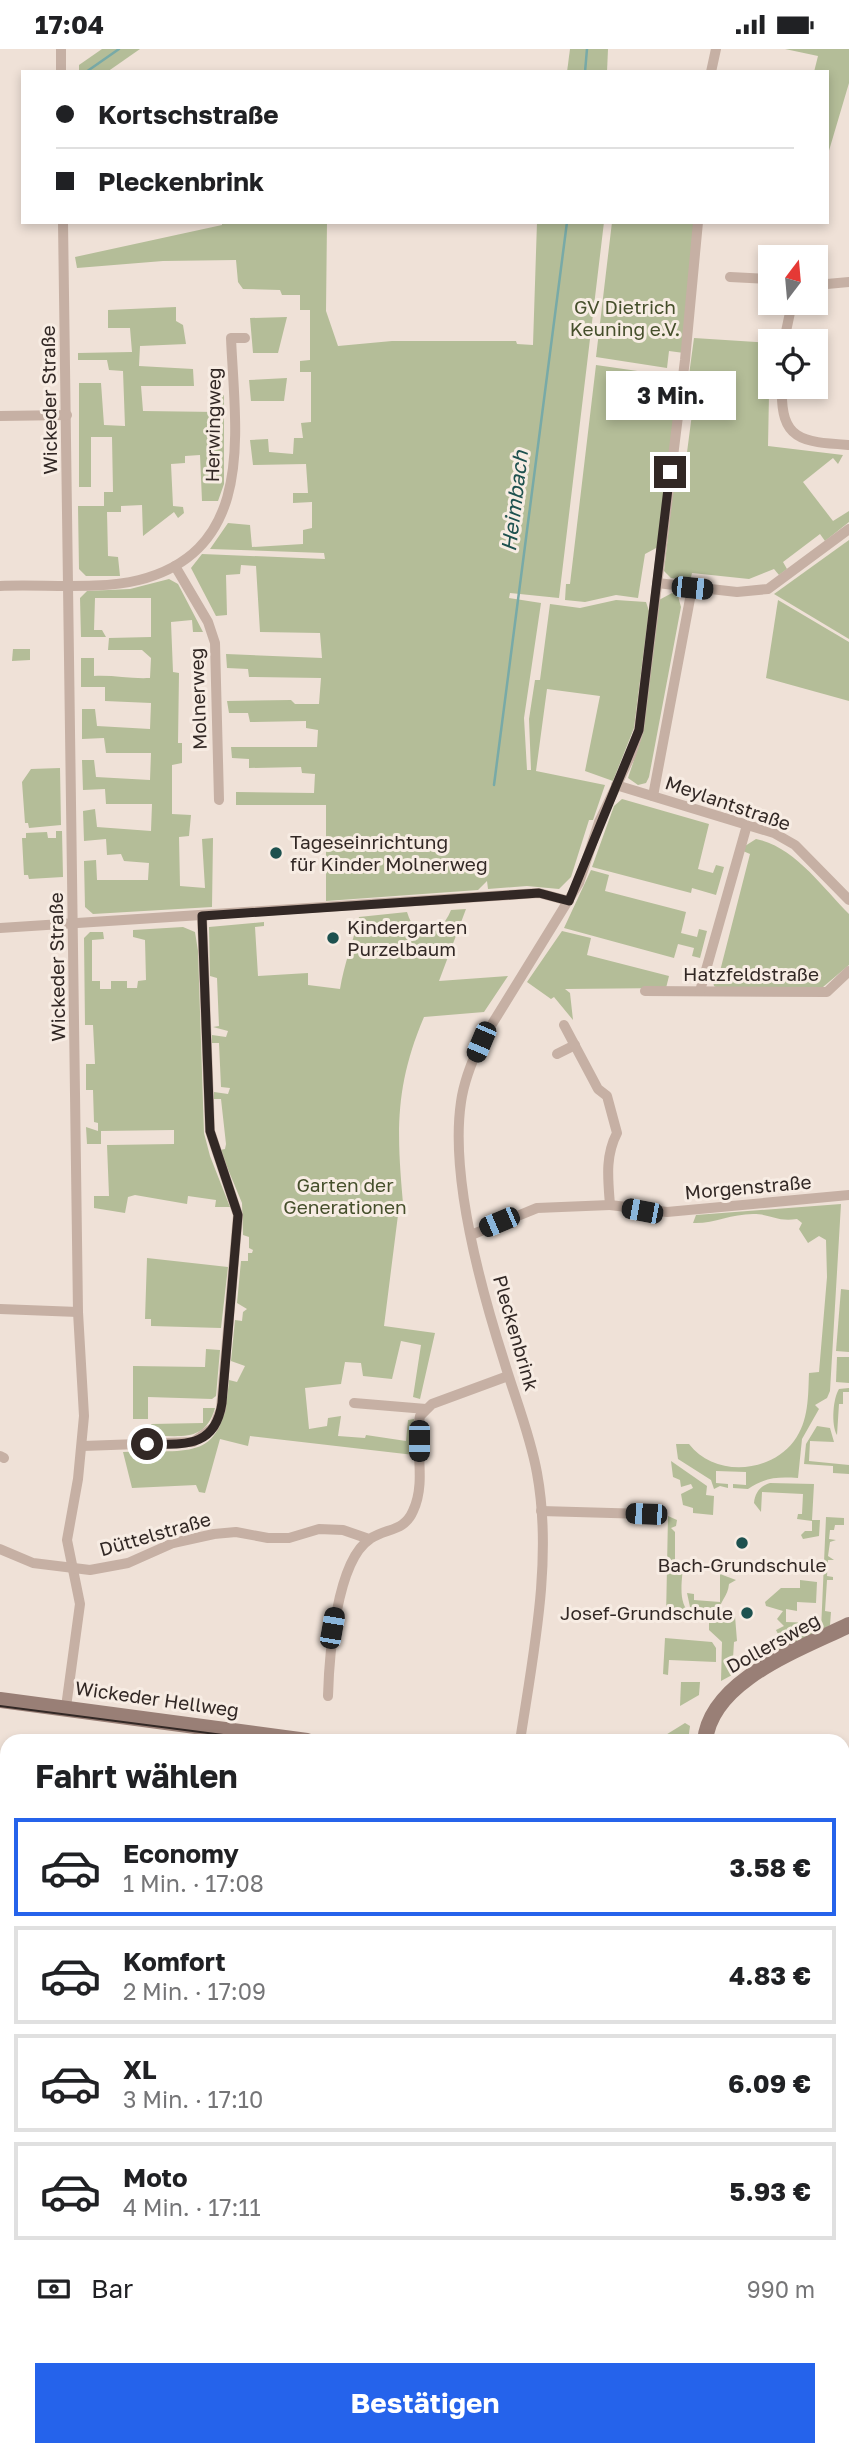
<!DOCTYPE html>
<html lang="de">
<head>
<meta charset="utf-8">
<style>
	:root { --surface:#fff; --page:#f6f6f6; --text:#202124; --muted:#757577; --line:#e0e0e0; --accent:#2563eb }
	body { margin:0; font-family:"Golos Text",sans-serif; background:var(--page); color:var(--text); height:100vh; display:flex; flex-direction:column; font-size:26px; white-space:nowrap }
	* { box-sizing:border-box; margin:0 }
	p { font-size:23px; color:var(--muted) }
	.icon { flex:none; width:38px; height:38px; fill:none; stroke:currentColor; stroke-width:2; stroke-linecap:round; stroke-linejoin:round }
	.map { position:relative; flex:1; overflow:hidden }
	.side { position:absolute; left:0px; top:1685px; width:850px; height:723px; display:flex; flex-direction:column; background:var(--surface); border-radius:21px 21px 0 0; box-shadow:0 4px 10px #0003 }
	.side>* { flex:none }
	.banner { position:absolute; left:21px; top:21px; width:808px; height:154px; border-radius:0px; box-shadow:0 4px 10px #0003; display:grid; align-content:center; height:154px; padding:0 35px; background:var(--surface) }
	.needle { width:46px; rotate:16deg }
	.tools { position:absolute; left:758px; top:196px; display:grid; gap:14px }
	.tools a { display:grid; place-items:center; width:70px; height:70px; border-radius:0px; background:var(--surface); box-shadow:0 4px 10px #0003; font-size:35px }
	.end { position:absolute; width:32px; height:32px; margin:-16px; border:9px solid #322825; background:#fff; box-shadow:0 0 0 4px #fff }
	.from { border-radius:50% }
	.bubble { position:absolute; height:49px; border-radius:0px; background:var(--surface); box-shadow:0 4px 10px #0003; font-size:23px; font-weight:700; line-height:49px; text-align:center }
	.car { position:absolute; width:21px; height:42px; margin:-21px -10px; border-radius:9px; box-shadow:0 0 5px 2px #0007; background:linear-gradient(#222 24%,#8ab4d8 0 40%,#222 0 76%,#8ab4d8 0 86%,#222 0) }
	.banner b { display:flex; align-items:center; gap:24px; height:66px; font-size:26px }
	.banner b+b { border-top:2px solid var(--line) }
	.banner i { width:18px; height:18px; background:var(--text) }
	ul { padding:0; list-style:none }
	li { display:flex; align-items:center; gap:21px; height:98px; margin:0 14px 10px; padding:0 21px; border:4px solid var(--line); border-radius:0px }
	li div { flex:1 }
	li b { display:block; font-size:26px }
	li em { font-style:normal; font-weight:700 }
	li.active { border-color:var(--accent) }
	li>.icon { width:63px; height:63px; stroke-width:1.5 }
	h2 { padding:0 35px; font-size:32px; line-height:84px }
	.pay { display:flex; align-items:center; gap:18px; height:77px; padding:0 35px; font-size:26px }
	.pay p { margin-inline-start:auto }
	.primary-button { display:flex; gap:14px; margin-top:auto; padding:14px 35px }
	.primary-button a { flex:1; height:80px; border-radius:0px; background:var(--accent); color:#fff; font-size:28px; font-weight:700; line-height:80px; text-align:center }
	.status { display:flex; justify-content:space-between; align-items:center; height:49px; padding:0 35px; background:var(--surface); direction:ltr }
	.status svg { height:19px; fill:currentColor }
	.map>svg:first-child { display:block }
	.green { fill:#b4bd98 }
	.lines { fill:none; stroke-linecap:round; stroke-linejoin:round }
	.stream { stroke:#78aaa7; stroke-width:2.5 }
	.street { stroke:#c6b0a4; stroke-width:10 }
	.secondary { stroke:#997f76; stroke-width:16 }
	.tram { stroke:#322825; stroke-width:2 }
	.rail-casing { stroke:#322825; stroke-width:5 }
	.rail { stroke:#f7ece3; stroke-width:2.5; stroke-dasharray:8; stroke-linecap:butt }
	.route { stroke:#322825; stroke-width:9 }
	.poi-dot { fill:#1d514f; stroke:#f7ece3; stroke-width:2.5 }
	.labels { text-anchor:middle; stroke-width:6; stroke-linejoin:round; paint-order:stroke }
	.park-label { font-size:19px; fill:#454f2b; stroke:#f7ece3 }
	.street-label { font-size:19px; fill:#322825; stroke:#f7ece3 }
	.poi-label { font-size:19px; fill:#322825; stroke:#f7ece3; text-anchor:start }
	.water-label { font-size:21px; font-style:italic; fill:#1d514f; stroke:#f7ece3 }
</style>
</head>
<body>
<div class="status"><b>17:04</b><svg viewBox="0 0 49 12"><path d="M0 12V9h3v3zM5 12V6h3v6zM10 12V3h3v9zM15 12V0h3v12zM26 1h20v11H26zM47 4h2v5h-2z"/></svg></div>
<div class="map">
<svg width="849" height="2407" viewBox="0 0 849 2407">
	<rect width="100%" height="100%" fill="#efe1d7"/>
	<g class="green">
		<path d="M102,0h38l-33,23h-28v-7z"/>
		<path d="M570,0h38l-1,23h-40z"/>
		<path d="M785,0h64v34l-21,71v-82h-14l4,-16z"/>
		<path d="M222,173h105l-1,89 12,35 54,-5h124l1,3 16,1 4,-123h67l-45,376 -49,-5 -1,5 32,5 -17,115 3,52h4l-2,-51 6,-39h5l10,-76 30,4 36,-8 30,2 3,9 -15,117 -21,53 -28,-10 15,-75 -53,-7 -11,82 69,14 -12,35h-4l-18,57 -12,12 -32,-3 -39,3 -1,-8 -9,9 -152,11v-96h-90v-13l78,1 1,-19 -13,-1 -1,-6 -52,1v-9l-17,-1 -1,-11h86l1,-17 -12,-2v-7l-56,1 -2,-9h-19l-2,-12 64,-1 4,4h24l2,-26 -72,-1 -1,-8 -21,-1 -1,-14 96,4 -2,-25 -60,-1 -4,-66 -15,-1 -1,9 -14,1 1,40 -11,1 -25,-48 11,-14 123,5 -1,-6 -114,-4 18,-26 22,2 2,22 51,-3v-14l9,-2v-26l-19,1v-10h15l-2,-29 -53,1 -3,-25 18,-1 1,13 24,2 1,-16h9l-2,-15 10,-1v-50h-11v-11l10,-1v-50h-10v-15h-18l-2,-5 -37,-1 -5,-7 -2,-22 -73,1 -86,7 -2,-11 147,-32z"/>
		<path d="M612,173h83l-11,131 -15,-2 -2,17 -71,-11z"/>
		<path d="M176,258v14l7,4 3,19 -46,2 -1,20 54,3 1,17h-53l2,25 74,1 1,-17h6v89l-6,17h-16l-2,-46 -15,1v7l-14,1 2,42 10,1 1,6 -6,5 -4,-6 -31,24 -1,-31 -21,1v6h-14l1,44 10,1 2,19h-34l-7,-7 -1,-63h26v-14h9l-1,-55h-21v50h-12v-104h22l3,42 21,1 -2,-55 -14,-1 -2,-10h-29v-7l54,-1 -2,-24h-22v-18z"/>
		<path d="M287,268l-9,36h-25l-3,-35z"/>
		<path d="M694,289l76,5 -2,103 75,9 -5,9 -5,-6 -30,24 30,39 16,-10v11l-24,19 -5,-7 -37,28 4,7 -8,6 -5,-6 -25,10 -57,-6 -2,8 -19,-3 -7,-7 10,-89 9,1 9,-69 -8,-2z"/>
		<path d="M596,316l83,12 -21,170 -13,7 -7,44 -22,-3 -31,7 -20,-2 1,-16h4z"/>
		<path d="M287,329l-3,23h-33l-2,-21z"/>
		<path d="M849,491v99l-75,-45z"/>
		<path d="M169,530l9,5 25,48h-10l-1,-12 -21,2 2,50 6,1 -1,70h4v20l-10,2v49l19,1 -2,21 -10,1 1,49 25,2 -3,-49 11,-1 -1,69 -119,7 -8,-7 -1,-46 12,-1 1,20h51l1,-17 -25,-2 -3,-7 -14,1 -1,-16 -22,2 -1,-30 12,-2 2,18 54,4 1,-27h-46l-1,-15 -22,1 -1,-30h12l2,17 54,3 1,-27h-45l-2,-15 -22,1v-30h13l2,17 53,3 1,-26 -46,-2v-14h-24v-29h13v18c20,-1 36,3 56,2l1,-20 -9,-8h-34l1,-12 42,-1v-39h-56l-1,32h8l4,7h-25l-1,-39 7,-7 43,-2z"/>
		<path d="M672,544l6,3 3,11 -32,170 -3,6 -8,2 -10,-7 14,-42 17,-136z"/>
		<path d="M778,551l71,42v59l-83,-23z"/>
		<path d="M13,600h17v11l-18,1z"/>
		<path d="M60,719l1,57 -32,3 -1,-5h-3l-3,-41 9,-13z"/>
		<path d="M622,750l87,25 -11,45 15,4 3,-8 8,2 -8,28 -24,-7 -1,5 -99,-26 22,-61z"/>
		<path d="M56,782h6l1,46 -34,2 -1,-4h-4l-2,-37h4v-5l21,-1 1,6h8z"/>
		<path d="M756,790c38,7 67,49 93,75v51l-26,22 -106,1 -3,-2 -3,-13 8,2 31,-121 -7,-3 2,-5z"/>
		<path d="M591,821l18,5 -4,16 81,21 -5,21 16,4 2,-8 8,2 -7,27 -8,-2 2,-8 -16,-4 -4,14 -110,-30z"/>
		<path d="M466,860l-27,72 69,-5 -24,36 -60,5c-31,73 -27,120 -20,197l-6,1 -14,111 51,7 -15,66 -7,-2 8,-52 -20,-4 -9,38 -29,-3 -2,-13 -16,-1 -4,22 -36,4 4,41 18,-3 1,-8 13,-2 -3,20 27,2 1,-3 40,6 2,-21 6,-1v36l-164,-19 -2,10 -28,-7 -15,54 -6,-1 -3,-7 -64,3 -9,-36c70,-3 99,12 106,-72l8,2 8,-16 -14,-5 4,-41 7,1 1,-9 4,-3 -10,-6 4,-42h7v-8h4l1,-3 -4,-2v-11l-6,-2 -1,-32 -22,-53 5,-1 1,-5 -5,-45h-7v-7l14,2 2,-6 -9,-1 -2,-44h-7v-8l14,2 2,-6 -15,-4 6,-1 -2,-48 -7,-2 -1,-49 55,-5v4l-9,1 3,49 50,-3v12l32,4c4,-25 13,-47 19,-72l48,-5c10,33 33,25 44,-2z"/>
		<path d="M183,878l12,5 3,19 6,182 6,23 20,51h-15l1,-7 -28,-4 -1,8 -52,-9 -7,2 -3,16 -31,-5v-12h15l-2,-51 67,-1v-14l-73,1v13h-14l-1,-17 12,4v-8l-4,-1 -1,-32h-7v-26h9l-2,-39h-8l-1,-87 6,-6h13l1,7 -12,1v41h8v8h11v-8h16v7h10l1,-7 8,-1 -1,-40 -12,-3v-7z"/>
		<path d="M562,882l29,7 -4,17 82,21 -3,12 -101,1 5,4 3,27 -19,-23 -3,2 -24,-17z"/>
		<path d="M841,1155l-11,187 -3,7 -12,7 4,4 -17,30 -4,39c-21,-1 -32,-1 -50,11l-15,-1v-4l13,1v-13l-30,-1v12l12,1v4l-8,-2 -6,3 -3,-9 -33,-21 -2,-15h13c25,33 80,30 105,-3 15,-20 14,-45 15,-68l10,-1 8,-95 -1,-37 -7,-4 -11,7 -9,-14 3,-6 -5,-4c-21,3 -25,-5 -44,-5 -22,0 -40,10 -60,9l3,-8z"/>
		<path d="M147,1209l81,9 -7,61 -70,-2v-7h-6z"/>
		<path d="M841,1240l8,1v62l-13,-1z"/>
		<path d="M206,1300l14,1 -4,46 -4,3 -64,-2v22h-15v-53l72,1z"/>
		<path d="M837,1308h12v26l-13,-1z"/>
		<path d="M849,1339v4h-6v12h-4l-2,31c-6,-10 -4,-37 2,-46z"/>
		<path d="M203,1359h12c-10,35 -34,27 -64,28v-12l52,-1z"/>
		<path d="M817,1377l13,2 4,14 -24,-1 -1,20 40,4v9l-16,-1v-7l-29,-2 2,-20z"/>
		<path d="M671,1412l36,25 -1,9 8,1 -1,19 -20,-2v-5l-10,-3 -2,-11 12,-6 -2,-4 -10,3 -1,-7 -7,-3z"/>
		<path d="M770,1434l44,1 -2,36h8l-1,16 -16,3 -2,-4 4,-4h7v-10l-15,-2 1,-5h4l1,-20 -41,-2 -1,20 -7,-9c1,-10 6,-17 16,-20z"/>
		<path d="M668,1467l9,4 -1,6 -5,2 4,4v30l8,1c0,15 -7,42 9,51l43,2 2,25 -3,1 -2,33 -11,6 1,-39 -13,-12v-10l-43,-2z"/>
		<path d="M826,1468l18,1v7h-9l-1,5h-4l-1,9 7,1 -6,2 -2,14 6,4h-6l-1,16 6,1v3h-6l-2,31 6,1 -1,13 -9,5z"/>
		<path d="M720,1525l16,6 -7,4c-1,12 -9,17 -10,27l-29,-4 -3,-14 7,1v6l26,2z"/>
		<path d="M800,1531l17,2 -1,21 -19,-1v9l-11,-2v13l28,1v10l-40,20 -1,-5 13,-8 -1,-4 -5,2 -4,-8 8,-4 -7,-7 6,-8 -17,-5 -1,-4 16,-14h19z"/>
		<path d="M665,1589l47,4 4,6v14l-47,-2 -1,15 -5,-1z"/>
		<path d="M681,1633h19l-1,13 -19,11z"/>
		<path d="M685,1674l5,3 -2,15 -25,-1 1,-4z"/>
		<path d="M849,1898v49l-5,1v-49z"/>
		<path d="M274,2401h325l-33,6h-272z"/>
	</g>
	<g class="lines">
		<g class="stream">
			<path d="M86,23l33,-23"/>
			<path d="M585,23l2,-23"/>
			<path d="M494,736l73,-563"/>
			<path d="M439,2407l33,-6"/>
		</g>
		<g class="street">
			<path d="M61,0v23"/>
			<path d="M711,23l5,-23"/>
			<path d="M63,173l15,1090 6,104 -6,63 -11,61 13,64 -14,103"/>
			<path d="M730,228l40,2"/>
			<path d="M816,236l33,-3"/>
			<path d="M784,292l8,-38"/>
			<path d="M782,338c-2,54 20,55 67,58"/>
			<path d="M0,367l67,-1"/>
			<path d="M175,517l33,56 7,21 4,157"/>
			<path d="M657,534l80,9 31,-3 81,-60"/>
			<path d="M0,537c41,-2 100,4 139,-6 118,-30 96,-149 92,-242h14"/>
			<path d="M616,736l158,48 21,12 54,55"/>
			<path d="M653,747l39,-208"/>
			<path d="M0,879l539,-35 30,8"/>
			<path d="M645,942l182,1 22,-21"/>
			<path d="M700,942l47,-166"/>
			<path d="M557,1005l18,-9"/>
			<path d="M610,1156l57,7 182,-17"/>
			<path d="M471,1186l66,-27 73,-3c-2,-26 -5,-49 7,-72l-10,-37 -9,-7 -34,-64"/>
			<path d="M0,1260l78,3"/>
			<path d="M354,1354l72,6"/>
			<path d="M83,1397l110,-4 21,-15 7,-18 17,-194 -28,-84 -8,-215"/>
			<path d="M0,1407l4,2"/>
			<path d="M541,1462l105,3"/>
			<path d="M0,1500l33,14 57,7 38,-7 45,-20 41,-9 22,-2 32,6h21l30,-9 24,1 26,9"/>
			<path d="M328,1647c1,-37 8,-135 42,-157 16,-11 34,-7 43,-28 14,-29 1,-65 7,-95l12,-12 76,-28"/>
			<path d="M520,1692c13,-86 33,-181 17,-268 -7,-39 -22,-75 -33,-112 -23,-72 -54,-185 -43,-259 3,-22 11,-41 20,-60l98,-159 20,-61 32,-67 8,-25 46,-370 13,-138"/>
			<path d="M844,1746h5"/>
			<path d="M0,1796l7,2"/>
			<path d="M0,1916l7,1"/>
			<path d="M844,2276l5,-1"/>
			<path d="M249,2407v-6"/>
		</g>
		<g class="secondary">
			<path d="M0,1651l307,41"/>
			<path d="M705,1692c6,-61 95,-92 144,-116"/>
			<path d="M844,1967l5,-2"/>
			<path d="M798,2401l1,6"/>
		</g>
		<g class="tram">
			<path d="M0,1657l269,35"/>
			<path d="M844,1752l5,1"/>
		</g>
		<g class="rail-casing">
			<g id="rail">
				<path d="M844,1895l5,-2"/>
				<path d="M0,2020h7"/>
			</g>
		</g>
		<use href="#rail" class="rail"/>
	</g>
	<g class="lines">
		<path class="route" d="M147,1395c36,0 68,5 75,-41l16,-188 -28,-84 -8,-215 337,-23 30,8 70,-171 31,-258"/>
	</g>
	<g class="poi-dot">
		<circle cx="276" cy="804" r="7"/>
		<circle cx="333" cy="889" r="7"/>
		<circle cx="742" cy="1494" r="7"/>
		<circle cx="747" cy="1564" r="7"/>
	</g>
	<g class="labels">
		<g class="park-label">
			<text x="625" y="265">GV Dietrich<tspan x="625" dy="22">Keuning e.V.</tspan></text>
			<text x="345" y="1143">Garten der<tspan x="345" dy="22">Generationen</tspan></text>
		</g>
		<g class="street-label">
			<text transform="translate(49 351) rotate(-91)" y="7">Wickeder Straße</text>
			<text transform="translate(213 376) rotate(-89)" y="7">Herwingweg</text>
			<text transform="translate(198 650) rotate(-92)" y="7">Molnerweg</text>
			<text transform="translate(728 754) rotate(19)" y="7">Meylantstraße</text>
			<text transform="translate(57 918) rotate(-91)" y="7">Wickeder Straße</text>
			<text x="751" y="932">Hatzfeldstraße</text>
			<text transform="translate(748 1138) rotate(-5)" y="7">Morgenstraße</text>
			<text transform="translate(516 1284) rotate(74)" y="7">Pleckenbrink</text>
			<text transform="translate(155 1485) rotate(-16)" y="7">Düttelstraße</text>
			<text transform="translate(773 1594) rotate(-29)" y="7">Dollersweg</text>
			<text transform="translate(157 1650) rotate(8)" y="7">Wickeder Hellweg</text>
		</g>
		<g class="poi-label">
			<text x="290" y="800">Tageseinrichtung<tspan x="290" dy="22">für Kinder Molnerweg</tspan></text>
			<text x="347" y="885">Kindergarten<tspan x="347" dy="22">Purzelbaum</tspan></text>
			<text x="742" y="1523" text-anchor="middle">Bach-Grundschule</text>
			<text x="733" y="1571" text-anchor="end">Josef-Grundschule</text>
		</g>
		<g class="water-label">
			<text transform="translate(515 452) rotate(-83)" y="7">Heimbach</text>
		</g>
	</g>
</svg>
<div class="tools">
<a><svg class="needle" viewBox="-14 -14 28 28"><path d="M0-13l5 13h-10z" fill="#e53935"/><path d="M0 13l5-13h-10z" fill="#757577"/></svg></a>
<a><svg class="icon" aria-label="locate" viewBox="0 0 24 24"><circle cx="12" cy="12" r="6"/><path d="M12 2v4M12 18v4M2 12h4M18 12h4"/></svg></a>
</div>
<i class="end from" style="left:147px;top:1395px"></i>
<i class="end" style="left:670px;top:423px"></i>
<div class="bubble" style="left:606px;top:322px;width:130px">3 Min.</div>
<i class="car" style="left:692px;top:539px;rotate:96deg"></i>
<i class="car" style="left:481px;top:993px;rotate:203deg"></i>
<i class="car" style="left:642px;top:1162px;rotate:281deg"></i>
<i class="car" style="left:499px;top:1173px;rotate:247deg"></i>
<i class="car" style="left:419px;top:1392px;rotate:180deg"></i>
<i class="car" style="left:646px;top:1465px;rotate:272deg"></i>
<i class="car" style="left:332px;top:1579px;rotate:10deg"></i>
<div class="banner">
<b><i class="from"></i>Kortschstraße</b>
<b><i></i>Pleckenbrink</b>
</div>
<section class="side">
<h2>Fahrt wählen</h2>
<ul>
<li class="active"><svg class="icon" aria-label="car" viewBox="0 0 24 24"><path d="M5 17H2v-5l4-1 3-4h7l3 4 3 1v5h-3M9 17h6M6 11h13"/><circle cx="7" cy="17" r="2"/><circle cx="17" cy="17" r="2"/></svg><div><b>Economy</b><p>1 Min. · 17:08</p></div><em>3.58 €</em></li>
<li><svg class="icon" aria-label="car" viewBox="0 0 24 24"><path d="M5 17H2v-5l4-1 3-4h7l3 4 3 1v5h-3M9 17h6M6 11h13"/><circle cx="7" cy="17" r="2"/><circle cx="17" cy="17" r="2"/></svg><div><b>Komfort</b><p>2 Min. · 17:09</p></div><em>4.83 €</em></li>
<li><svg class="icon" aria-label="car" viewBox="0 0 24 24"><path d="M5 17H2v-5l4-1 3-4h7l3 4 3 1v5h-3M9 17h6M6 11h13"/><circle cx="7" cy="17" r="2"/><circle cx="17" cy="17" r="2"/></svg><div><b>XL</b><p>3 Min. · 17:10</p></div><em>6.09 €</em></li>
<li><svg class="icon" aria-label="car" viewBox="0 0 24 24"><path d="M5 17H2v-5l4-1 3-4h7l3 4 3 1v5h-3M9 17h6M6 11h13"/><circle cx="7" cy="17" r="2"/><circle cx="17" cy="17" r="2"/></svg><div><b>Moto</b><p>4 Min. · 17:11</p></div><em>5.93 €</em></li>
</ul>
<div class="pay"><svg class="icon" aria-label="cash" viewBox="0 0 24 24"><path d="M3 7h18v10H3z"/><circle cx="12" cy="12" r="2"/></svg>Bar<p>990 m</p></div>
<div class="primary-button"><a>Bestätigen</a></div>
</section>
</div>
</body>
</html>
